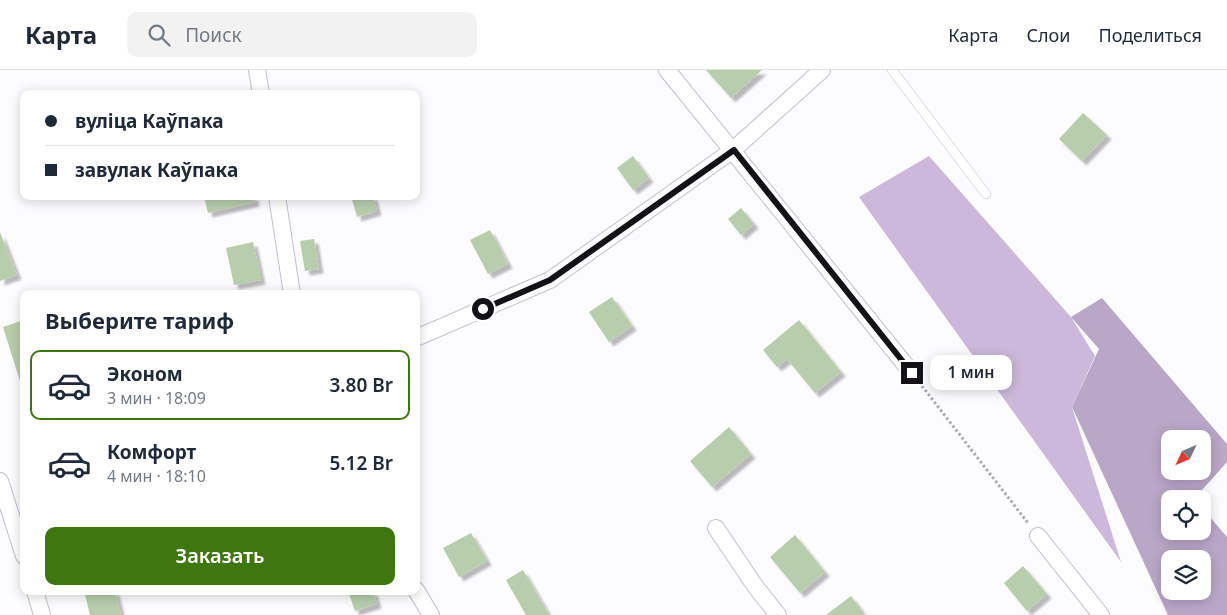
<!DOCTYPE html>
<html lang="ru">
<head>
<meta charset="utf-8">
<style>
	:root { --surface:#fff; --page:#f2f2f3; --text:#1f2937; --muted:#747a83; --line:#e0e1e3; --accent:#3d770d }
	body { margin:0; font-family:"Noto Sans",sans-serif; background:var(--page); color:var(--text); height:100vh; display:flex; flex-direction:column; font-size:19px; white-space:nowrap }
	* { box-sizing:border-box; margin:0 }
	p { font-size:16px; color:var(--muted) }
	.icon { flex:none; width:28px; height:28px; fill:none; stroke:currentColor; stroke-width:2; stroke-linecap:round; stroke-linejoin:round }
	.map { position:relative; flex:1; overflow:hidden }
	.side { position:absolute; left:20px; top:220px; width:400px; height:305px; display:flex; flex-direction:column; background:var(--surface); border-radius:10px; box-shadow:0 2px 12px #0003 }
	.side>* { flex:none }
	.guide { position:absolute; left:20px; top:20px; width:400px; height:110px; border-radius:10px; box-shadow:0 2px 12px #0003; display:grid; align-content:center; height:110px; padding:0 25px; background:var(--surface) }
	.needle { width:32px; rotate:226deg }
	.tools { position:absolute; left:1161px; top:360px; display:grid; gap:10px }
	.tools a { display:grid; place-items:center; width:50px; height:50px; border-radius:10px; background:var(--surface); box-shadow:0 2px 12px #0003; font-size:25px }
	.end { position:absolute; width:22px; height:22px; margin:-11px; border:6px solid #141216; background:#fff; box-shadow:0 0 0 2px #fff }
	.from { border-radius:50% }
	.bubble { position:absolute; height:35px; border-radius:10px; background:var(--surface); box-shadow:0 2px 12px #0003; font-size:16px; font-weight:600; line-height:35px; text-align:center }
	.guide b { display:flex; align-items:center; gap:18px; height:48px; font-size:19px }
	.guide b+b { border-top:1px solid var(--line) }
	.guide i { width:12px; height:12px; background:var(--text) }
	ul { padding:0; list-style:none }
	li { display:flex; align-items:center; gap:15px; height:70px; margin:0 10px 8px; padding:0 15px; border:2px solid transparent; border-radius:10px }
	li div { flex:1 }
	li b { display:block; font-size:19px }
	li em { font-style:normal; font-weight:600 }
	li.on { border-color:var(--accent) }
	li>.icon { width:45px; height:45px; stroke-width:1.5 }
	h2 { padding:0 25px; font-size:22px; line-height:60px }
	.cta { display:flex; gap:10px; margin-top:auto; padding:10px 25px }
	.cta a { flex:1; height:58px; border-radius:10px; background:var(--accent); color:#fff; font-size:20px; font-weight:600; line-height:58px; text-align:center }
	header { display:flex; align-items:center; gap:30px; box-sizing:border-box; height:70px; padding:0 25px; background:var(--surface); border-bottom:1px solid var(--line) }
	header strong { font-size:24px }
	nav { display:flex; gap:28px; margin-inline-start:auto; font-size:18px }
	.search { width:350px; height:45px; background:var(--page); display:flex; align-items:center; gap:12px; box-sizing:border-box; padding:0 18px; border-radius:10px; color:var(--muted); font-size:19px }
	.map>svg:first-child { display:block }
	.forest { fill:#cbb8da }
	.water { fill:#b9a7c8; fill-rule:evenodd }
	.building { fill:#b7cdac; filter:url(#shadow) }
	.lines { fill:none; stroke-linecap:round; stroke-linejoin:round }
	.lane-casing { stroke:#c5becb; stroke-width:10 }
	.street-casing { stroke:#c5becb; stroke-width:18 }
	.path { stroke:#acaaae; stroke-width:3; stroke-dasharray:2.5 2.5; stroke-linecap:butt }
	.lane { stroke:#fff; stroke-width:9 }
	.street { stroke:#fff; stroke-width:16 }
	.route { stroke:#141216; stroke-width:6 }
</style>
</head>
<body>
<header>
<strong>Карта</strong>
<div class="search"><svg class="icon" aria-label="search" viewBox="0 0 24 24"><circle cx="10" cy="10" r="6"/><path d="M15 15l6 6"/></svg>Поиск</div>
<nav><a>Карта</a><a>Слои</a><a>Поделиться</a></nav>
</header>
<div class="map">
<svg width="1227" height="545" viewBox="0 0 1227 545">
	<defs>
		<filter id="shadow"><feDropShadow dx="4.5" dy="4.5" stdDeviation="1" flood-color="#0004"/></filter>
	</defs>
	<rect width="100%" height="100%" fill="#fcfbfe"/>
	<path class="forest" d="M929,86l142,161 24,39 -23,51 49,155 -262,-365z"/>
	<path class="water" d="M1102,228l125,146v18l-33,37h-24v32h32l1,-22 24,28v78h-59l-96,-208 27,-58 -28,-32zM1170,369h32v32h-32zM1170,489h32v32h-32z"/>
	<g class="building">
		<path d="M706,0h56l-31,28z"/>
		<path d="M1083,43l24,22 -25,26 -23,-22z"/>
		<path d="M633,86l16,22 -16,12 -16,-22z"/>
		<path d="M204,126h50l1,6 -47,11z"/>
		<path d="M351,126h22l4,15 -20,6z"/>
		<path d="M741,138l13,16 -13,11 -13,-16z"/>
		<path d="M490,160l18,34 -20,10 -18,-34z"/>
		<path d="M0,162l17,43 -17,6z"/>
		<path d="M314,169l5,30 -14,2 -5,-30z"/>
		<path d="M253,172l8,38 -27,5 -8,-37z"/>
		<path d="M612,227l20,29 -23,16 -20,-30z"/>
		<path d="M24,250v61h-4l-17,-54z"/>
		<path d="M799,250l42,52 -26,21 -28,-34 -10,8 -14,-17z"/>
		<path d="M729,357l22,27 -39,33 -22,-26z"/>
		<path d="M471,463l16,28 -28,16 -16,-29z"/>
		<path d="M795,465l30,37 -25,21 -30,-36z"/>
		<path d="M1023,496l24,28 -20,17 -23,-28z"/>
		<path d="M523,500l26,45h-23l-20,-35z"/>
		<path d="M84,521h31l6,24h-31z"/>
		<path d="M348,521h25l4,13 -22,7z"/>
		<path d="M851,526l14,19h-39z"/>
	</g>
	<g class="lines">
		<g class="lane-casing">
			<path id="lane" d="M892,0l94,124"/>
		</g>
		<g class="street-casing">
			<g id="street">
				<path d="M257,0l4,24"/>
				<path d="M667,0l245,303"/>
				<path d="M277,126l15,98"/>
				<path d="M416,268l134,-58 183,-130 89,-80"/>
				<path d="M0,411l24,75"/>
				<path d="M716,458l39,58 23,29"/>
				<path d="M1038,466l63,79"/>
				<path d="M416,520l15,25"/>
				<path d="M35,521l7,24"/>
			</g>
		</g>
		<path class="path" d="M922,316l106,137"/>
		<use href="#lane" class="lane"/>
		<use href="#street" class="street"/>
	</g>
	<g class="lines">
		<path class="route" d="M483,239l67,-29 184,-130 178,223"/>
	</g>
</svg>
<div class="tools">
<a><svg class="needle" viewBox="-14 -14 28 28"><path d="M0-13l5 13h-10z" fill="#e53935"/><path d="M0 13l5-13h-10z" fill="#747a83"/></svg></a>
<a><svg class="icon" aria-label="locate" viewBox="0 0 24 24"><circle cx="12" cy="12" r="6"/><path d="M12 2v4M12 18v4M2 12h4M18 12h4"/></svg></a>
<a><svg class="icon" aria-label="layers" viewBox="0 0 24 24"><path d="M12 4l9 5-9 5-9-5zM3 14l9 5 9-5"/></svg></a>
</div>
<i class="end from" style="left:483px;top:239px"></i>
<i class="end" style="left:912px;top:303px"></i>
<div class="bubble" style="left:930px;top:285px;width:82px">1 мин</div>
<div class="guide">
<b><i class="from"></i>вуліца Каўпака</b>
<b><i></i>завулак Каўпака</b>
</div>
<section class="side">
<h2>Выберите тариф</h2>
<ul>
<li class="on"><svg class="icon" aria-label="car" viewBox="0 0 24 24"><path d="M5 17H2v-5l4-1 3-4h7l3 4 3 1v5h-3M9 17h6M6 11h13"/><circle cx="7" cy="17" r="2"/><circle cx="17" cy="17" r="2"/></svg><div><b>Эконом</b><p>3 мин · 18:09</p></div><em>3.80 Br</em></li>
<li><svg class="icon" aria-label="car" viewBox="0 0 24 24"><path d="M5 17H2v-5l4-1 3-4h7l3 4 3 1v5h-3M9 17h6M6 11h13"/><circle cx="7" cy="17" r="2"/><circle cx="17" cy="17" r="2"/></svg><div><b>Комфорт</b><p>4 мин · 18:10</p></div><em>5.12 Br</em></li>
</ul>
<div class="cta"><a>Заказать</a></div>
</section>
</div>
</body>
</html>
